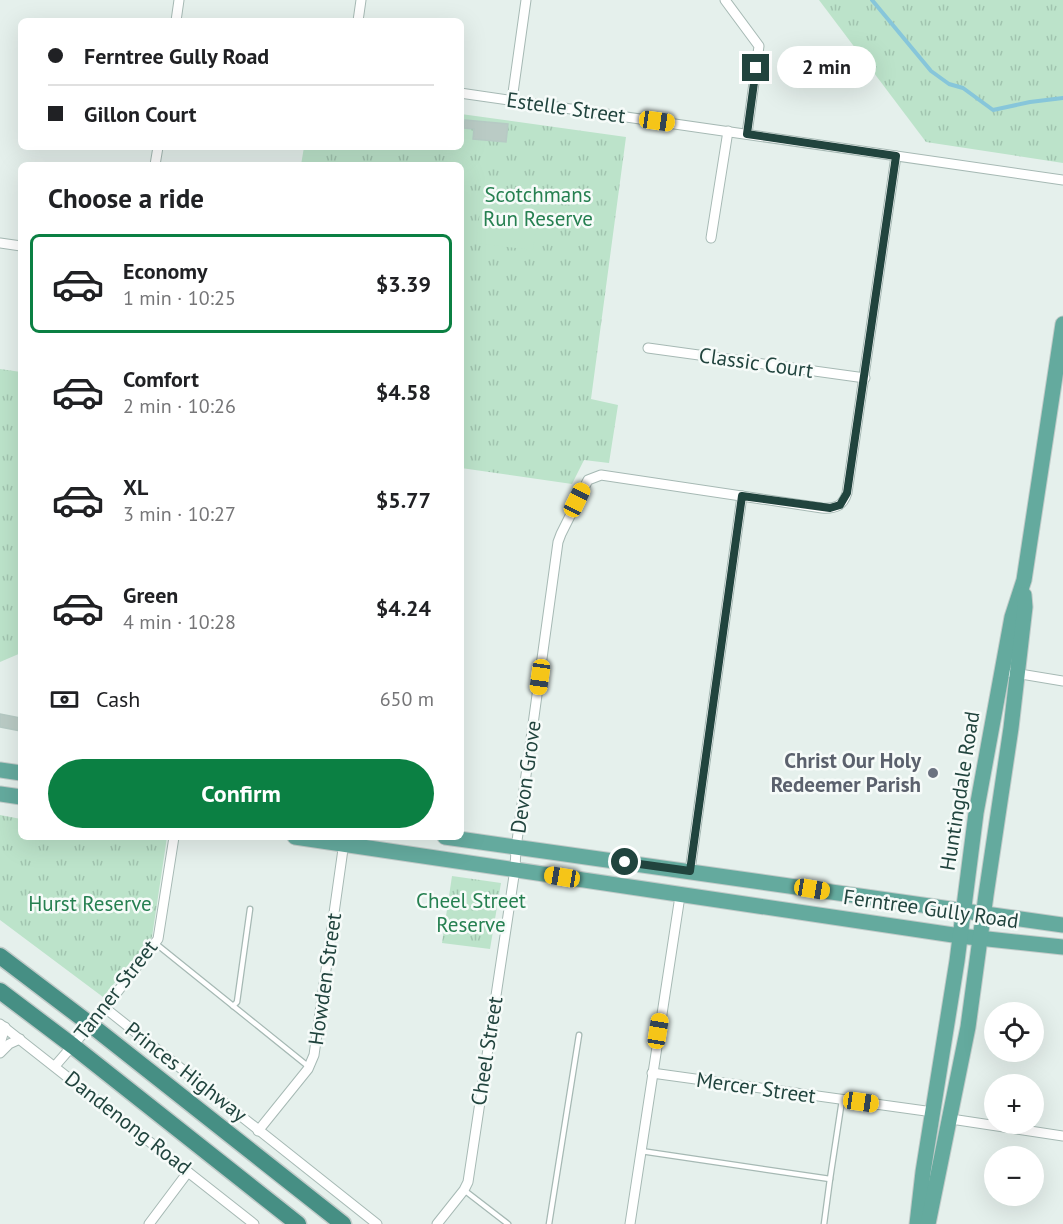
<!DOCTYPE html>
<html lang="en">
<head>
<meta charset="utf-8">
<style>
	:root { --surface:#fff; --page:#f6f6f6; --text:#202124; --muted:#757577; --line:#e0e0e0; --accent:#0b8043 }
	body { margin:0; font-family:"PT Sans",sans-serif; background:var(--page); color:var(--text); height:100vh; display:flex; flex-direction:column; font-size:22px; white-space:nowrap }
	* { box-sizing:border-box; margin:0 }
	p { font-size:20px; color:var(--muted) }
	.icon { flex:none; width:33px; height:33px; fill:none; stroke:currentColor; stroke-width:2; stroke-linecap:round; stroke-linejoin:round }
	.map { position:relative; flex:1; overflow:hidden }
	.details { position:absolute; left:18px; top:162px; width:446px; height:678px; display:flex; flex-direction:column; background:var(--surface); border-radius:9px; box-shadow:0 6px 24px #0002 }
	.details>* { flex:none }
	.hud { position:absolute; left:18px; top:18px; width:446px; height:132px; border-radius:9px; box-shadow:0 6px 24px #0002; display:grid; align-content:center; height:132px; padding:0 30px; background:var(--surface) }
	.controls { position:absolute; left:984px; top:1002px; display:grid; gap:12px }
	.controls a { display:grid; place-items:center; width:60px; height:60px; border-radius:50%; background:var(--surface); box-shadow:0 6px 24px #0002; font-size:30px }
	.end { position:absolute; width:27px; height:27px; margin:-14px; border:8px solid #21443e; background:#fff; box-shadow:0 0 0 3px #fff }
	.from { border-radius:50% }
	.bubble { position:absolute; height:42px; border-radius:21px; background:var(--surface); box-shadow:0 6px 24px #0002; font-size:20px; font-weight:800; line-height:42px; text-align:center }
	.car { position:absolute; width:18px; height:36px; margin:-18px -9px; border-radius:8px; box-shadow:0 0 4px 2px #0007; background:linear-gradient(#f5c518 24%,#345 0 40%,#f5c518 0 76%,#345 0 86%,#f5c518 0) }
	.hud b { display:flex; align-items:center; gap:21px; height:57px; font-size:22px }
	.hud b+b { border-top:2px solid var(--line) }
	.hud i { width:15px; height:15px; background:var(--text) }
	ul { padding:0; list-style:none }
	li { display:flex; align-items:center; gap:18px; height:99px; margin:0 12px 9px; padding:0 18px; border:3px solid transparent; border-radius:9px }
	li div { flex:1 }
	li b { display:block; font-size:22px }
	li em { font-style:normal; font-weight:800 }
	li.current { border-color:var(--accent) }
	li>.icon { width:54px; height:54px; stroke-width:1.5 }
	h2 { padding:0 30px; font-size:27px; line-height:72px }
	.pay { display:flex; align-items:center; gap:15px; height:66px; padding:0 30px; font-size:22px }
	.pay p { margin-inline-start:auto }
	.primary-button { display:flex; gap:12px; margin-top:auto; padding:12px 30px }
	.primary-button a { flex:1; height:69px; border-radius:36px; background:var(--accent); color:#fff; font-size:24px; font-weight:800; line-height:69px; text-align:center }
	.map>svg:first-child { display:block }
	.grass { fill:url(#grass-tufts) }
	.pitch { fill:#bce3ca }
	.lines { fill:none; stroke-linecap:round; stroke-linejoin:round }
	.stream { stroke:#87c6da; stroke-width:4 }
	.building { fill:#bacbc5; stroke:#b6cac4; stroke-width:1.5 }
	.service-casing { stroke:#a6b9b4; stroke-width:7 }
	.minor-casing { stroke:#a6b9b4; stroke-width:11 }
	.primary-casing { stroke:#c1cbc9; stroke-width:17 }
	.trunk-casing { stroke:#c1cbc9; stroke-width:19 }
	.service { stroke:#fff; stroke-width:4.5 }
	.minor { stroke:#fff; stroke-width:9 }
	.primary { stroke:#64aa9e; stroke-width:15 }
	.trunk { stroke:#468f84; stroke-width:16 }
	.route { stroke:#21443e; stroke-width:8 }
	.worship-dot { fill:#6b7280; stroke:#f6fbf9; stroke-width:2 }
	.labels { text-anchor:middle; stroke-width:5; stroke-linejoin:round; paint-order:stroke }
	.street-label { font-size:21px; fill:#21443e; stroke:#f6fbf9 }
	.park-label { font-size:21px; fill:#268051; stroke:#f6fbf9 }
	.worship-label { font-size:21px; font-weight:bold; fill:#5b616d; stroke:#f6fbf9; text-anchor:end }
</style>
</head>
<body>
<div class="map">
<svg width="1063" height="1224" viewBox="0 0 1063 1224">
	<defs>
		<pattern id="grass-tufts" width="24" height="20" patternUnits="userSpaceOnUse" patternTransform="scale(1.5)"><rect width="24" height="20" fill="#bce3ca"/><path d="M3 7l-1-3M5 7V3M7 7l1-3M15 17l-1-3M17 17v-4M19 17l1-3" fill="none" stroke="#a1c4af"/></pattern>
	</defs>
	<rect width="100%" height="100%" fill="#e5f0ec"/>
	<g class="grass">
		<path d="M819,0h244v163l-137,-21z"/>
		<path d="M461,114l165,23 -35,262 27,6 -9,58 -25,-3 -12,24 -111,-16 -1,-303h-159l3,-18h156z"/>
		<path d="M0,369l21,3v281l-21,9z"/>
		<path d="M0,815l21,4v18h146l-15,100 -49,60 -103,-77z"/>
		<path d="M452,876l49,7 -11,66 -48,-6z"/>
	</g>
	<path class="pitch" d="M483,188l57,8 -7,54 -57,-7z"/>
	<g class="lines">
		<path class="stream" d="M872,0l59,71 18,13 14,4 30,22 37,-8 33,-4"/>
	</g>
	<g class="building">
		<path d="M465,120l43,4 -2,18 -33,-3 1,-10 -10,-1z"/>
		<path d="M0,714l21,4v13l-21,-4z"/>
	</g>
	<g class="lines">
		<g class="service-casing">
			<g id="service">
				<path d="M155,943l154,124"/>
				<path d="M233,1006l4,-4 13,-93"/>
				<path d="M641,1151l189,28 -6,45"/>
				<path d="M830,1179l12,-79"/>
				<path d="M464,1190l44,34"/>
				<path d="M549,1224l30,-189"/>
			</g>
		</g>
		<g class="minor-casing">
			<g id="minor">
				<path d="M725,0l34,46 -12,88"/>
				<path d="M176,21l3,-21"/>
				<path d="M358,21l3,-21"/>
				<path d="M460,93l603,87"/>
				<path d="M512,100l14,-100"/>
				<path d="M155,165l3,-18"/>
				<path d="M711,238l17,-107"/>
				<path d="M0,243l21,3"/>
				<path d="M648,348l217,30"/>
				<path d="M1002,671l61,10"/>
				<path d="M690,871l52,-375"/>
				<path d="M105,1008l272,216"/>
				<path d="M0,1024l254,200"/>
				<path d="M0,1044l5,-17"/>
				<path d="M0,1053l9,-9 11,-5"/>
				<path d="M55,1066l50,-58 53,-69 16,-102"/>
				<path d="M652,1073l281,39"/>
				<path d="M951,1119l112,17"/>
				<path d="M258,1131l50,-62 6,-14 30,-213"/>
				<path d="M149,1224l39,-52"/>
				<path d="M437,1224l27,-34 4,-8 47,-313 1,-21 42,-306 3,-8 27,-54 13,-5 221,33c13,1 21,-2 25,-15l49,-337"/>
				<path d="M630,1224l50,-328"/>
			</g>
		</g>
		<g class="primary-casing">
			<g id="primary">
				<path d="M0,770l21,3"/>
				<path d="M0,794l21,3"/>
				<path d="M295,837l665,99 103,11"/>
				<path d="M445,837l618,88"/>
				<path d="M917,1224l6,-52 34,-211 19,-148 36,-196 12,-37 39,-256"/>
				<path d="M928,1224l40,-197 18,-132 25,-167 14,-121 -1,-12"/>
			</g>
		</g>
		<g class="trunk-casing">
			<g id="trunk">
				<path d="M0,956l91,69 252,199"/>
				<path d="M0,991l73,55 225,178"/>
			</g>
		</g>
		<use href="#service" class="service"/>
		<use href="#minor" class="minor"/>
		<use href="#primary" class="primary"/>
		<use href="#trunk" class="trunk"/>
	</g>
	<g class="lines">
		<path class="route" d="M625,862l65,9 52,-375 88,12 10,-3 7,-12 49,-337 -149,-22 9,-66"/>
	</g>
	<circle class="worship-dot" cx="933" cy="773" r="6"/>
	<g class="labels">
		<g class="street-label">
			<text transform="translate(566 108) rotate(8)" y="7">Estelle Street</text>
			<text transform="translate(756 363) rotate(8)" y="7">Classic Court</text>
			<text transform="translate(526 777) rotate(-82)" y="7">Devon Grove</text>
			<text transform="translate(960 791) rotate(-81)" y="7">Huntingdale Road</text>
			<text transform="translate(931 909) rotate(8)" y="7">Ferntree Gully Road</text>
			<text transform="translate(325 979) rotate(-82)" y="7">Howden Street</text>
			<text transform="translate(116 990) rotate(-52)" y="7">Tanner Street</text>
			<text transform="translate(487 1051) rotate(-81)" y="7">Cheel Street</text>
			<text transform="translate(186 1072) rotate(38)" y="7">Princes Highway</text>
			<text transform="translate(756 1088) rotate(8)" y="7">Mercer Street</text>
			<text transform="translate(128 1123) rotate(38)" y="7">Dandenong Road</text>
		</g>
		<g class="park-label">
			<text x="538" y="202">Scotchmans<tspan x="538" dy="24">Run Reserve</tspan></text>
			<text x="471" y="908">Cheel Street<tspan x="471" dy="24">Reserve</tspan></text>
			<text x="90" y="911">Hurst Reserve</text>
		</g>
		<g class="worship-label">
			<text x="921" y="768">Christ Our Holy<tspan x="921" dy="24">Redeemer Parish</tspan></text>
		</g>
	</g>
</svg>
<div class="controls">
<a><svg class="icon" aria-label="locate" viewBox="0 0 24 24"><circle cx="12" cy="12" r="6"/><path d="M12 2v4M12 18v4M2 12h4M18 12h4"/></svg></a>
<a>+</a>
<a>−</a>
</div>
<i class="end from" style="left:625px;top:862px"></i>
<i class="end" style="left:756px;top:68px"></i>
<div class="bubble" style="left:777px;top:46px;width:99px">2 min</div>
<i class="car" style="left:657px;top:121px;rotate:98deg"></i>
<i class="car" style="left:577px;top:500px;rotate:26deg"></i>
<i class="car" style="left:540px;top:677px;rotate:188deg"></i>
<i class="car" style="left:562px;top:877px;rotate:279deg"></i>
<i class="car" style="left:812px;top:889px;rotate:99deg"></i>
<i class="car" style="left:658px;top:1031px;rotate:9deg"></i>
<i class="car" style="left:861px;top:1102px;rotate:98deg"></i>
<div class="hud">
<b><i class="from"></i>Ferntree Gully Road</b>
<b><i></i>Gillon Court</b>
</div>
<section class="details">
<h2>Choose a ride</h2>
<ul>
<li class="current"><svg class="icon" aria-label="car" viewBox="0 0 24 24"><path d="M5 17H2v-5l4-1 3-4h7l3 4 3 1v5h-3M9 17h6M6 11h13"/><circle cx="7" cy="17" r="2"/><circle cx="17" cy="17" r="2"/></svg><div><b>Economy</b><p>1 min · 10:25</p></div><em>$3.39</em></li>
<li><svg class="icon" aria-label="car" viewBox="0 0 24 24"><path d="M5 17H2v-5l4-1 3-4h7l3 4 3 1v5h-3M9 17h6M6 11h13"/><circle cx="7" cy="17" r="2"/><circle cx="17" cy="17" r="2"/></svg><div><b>Comfort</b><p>2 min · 10:26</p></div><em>$4.58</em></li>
<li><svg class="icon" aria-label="car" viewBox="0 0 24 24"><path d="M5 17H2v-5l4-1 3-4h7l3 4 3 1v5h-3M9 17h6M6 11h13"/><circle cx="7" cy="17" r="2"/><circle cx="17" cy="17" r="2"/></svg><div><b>XL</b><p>3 min · 10:27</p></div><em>$5.77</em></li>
<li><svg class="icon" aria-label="car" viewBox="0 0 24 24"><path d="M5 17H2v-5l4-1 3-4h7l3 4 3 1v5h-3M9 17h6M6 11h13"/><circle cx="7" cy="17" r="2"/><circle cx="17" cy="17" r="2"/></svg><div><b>Green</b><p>4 min · 10:28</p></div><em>$4.24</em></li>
</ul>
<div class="pay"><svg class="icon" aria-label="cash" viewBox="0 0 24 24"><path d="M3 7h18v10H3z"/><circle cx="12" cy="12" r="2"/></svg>Cash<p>650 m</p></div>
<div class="primary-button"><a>Confirm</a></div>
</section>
</div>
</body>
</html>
